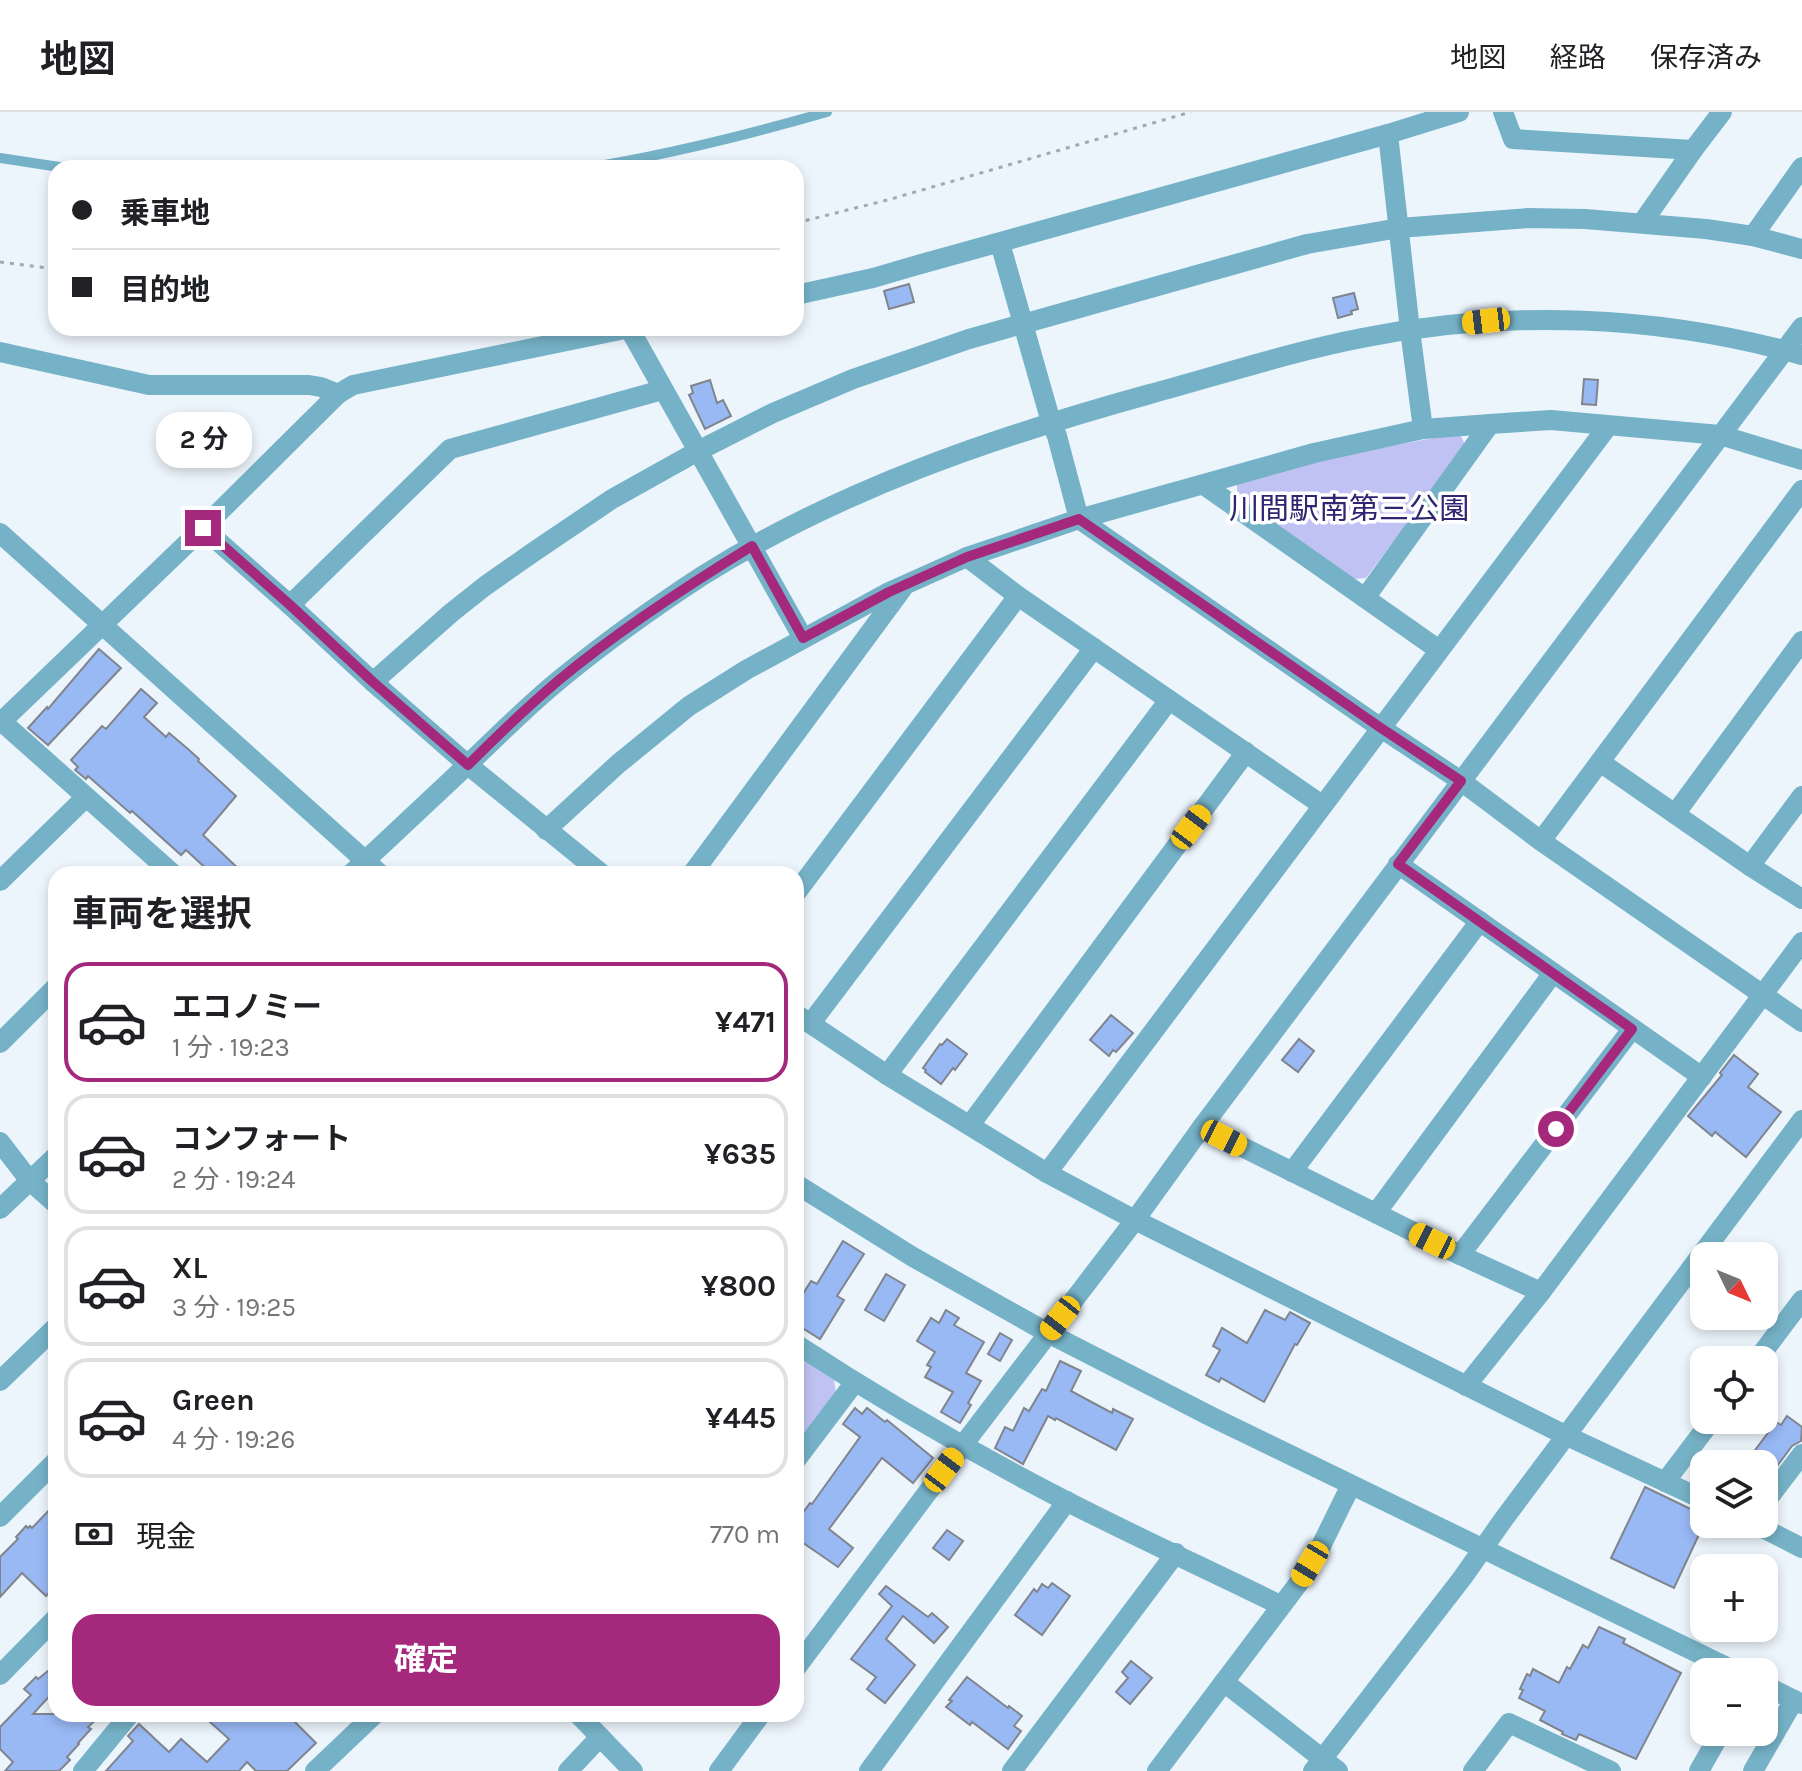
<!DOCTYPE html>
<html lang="ja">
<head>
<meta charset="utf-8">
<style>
	:root { --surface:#fff; --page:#f6f6f6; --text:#202124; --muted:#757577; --line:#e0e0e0; --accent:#a4297d }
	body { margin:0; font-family:Karla,"Noto Sans JP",sans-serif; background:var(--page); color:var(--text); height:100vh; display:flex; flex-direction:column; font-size:30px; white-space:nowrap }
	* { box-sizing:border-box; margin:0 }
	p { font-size:26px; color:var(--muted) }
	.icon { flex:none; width:44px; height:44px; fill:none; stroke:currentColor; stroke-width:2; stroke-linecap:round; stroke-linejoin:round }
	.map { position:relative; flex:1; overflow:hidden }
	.drawer { position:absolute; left:48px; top:754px; width:756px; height:856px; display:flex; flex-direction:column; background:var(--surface); border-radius:24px; box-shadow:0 4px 12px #0003 }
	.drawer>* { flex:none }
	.hud { position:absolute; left:48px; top:48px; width:756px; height:176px; border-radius:24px; box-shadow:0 4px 12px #0003; display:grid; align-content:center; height:176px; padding:0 24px; background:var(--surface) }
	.needle { width:52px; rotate:133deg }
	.buttons { position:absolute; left:1690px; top:1130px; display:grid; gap:16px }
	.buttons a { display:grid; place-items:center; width:88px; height:88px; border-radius:16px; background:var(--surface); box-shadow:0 4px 12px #0003; font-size:40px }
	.end { position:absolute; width:36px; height:36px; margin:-18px; border:10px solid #a4297d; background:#fff; box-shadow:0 0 0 4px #fff }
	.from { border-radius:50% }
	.bubble { position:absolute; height:56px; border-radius:24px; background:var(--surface); box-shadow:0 4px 12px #0003; font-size:26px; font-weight:700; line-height:56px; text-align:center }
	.car { position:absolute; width:24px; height:48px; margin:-24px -12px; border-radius:10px; box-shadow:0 0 6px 2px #0007; background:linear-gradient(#f5c518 24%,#345 0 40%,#f5c518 0 76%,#345 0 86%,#f5c518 0) }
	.hud b { display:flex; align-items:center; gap:28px; height:76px; font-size:30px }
	.hud b+b { border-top:2px solid var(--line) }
	.hud i { width:20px; height:20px; background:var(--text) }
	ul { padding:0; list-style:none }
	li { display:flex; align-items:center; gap:24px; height:120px; margin:0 16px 12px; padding:0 8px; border:4px solid var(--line); border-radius:24px }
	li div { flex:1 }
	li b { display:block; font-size:30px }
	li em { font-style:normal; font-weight:700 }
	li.on { border-color:var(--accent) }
	li>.icon { width:72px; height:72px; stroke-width:1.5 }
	h2 { padding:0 24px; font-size:36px; line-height:96px }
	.pay { display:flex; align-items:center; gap:20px; height:88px; padding:0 24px; font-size:30px }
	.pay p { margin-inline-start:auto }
	.button { display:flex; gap:16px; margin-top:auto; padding:16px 24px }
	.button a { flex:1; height:92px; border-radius:24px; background:var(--accent); color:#fff; font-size:32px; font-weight:700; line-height:92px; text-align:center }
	header { display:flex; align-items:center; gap:48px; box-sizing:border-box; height:112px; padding:0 40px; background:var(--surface); border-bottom:2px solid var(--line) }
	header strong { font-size:38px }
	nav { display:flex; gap:44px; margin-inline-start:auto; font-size:28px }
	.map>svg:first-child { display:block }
	.green { fill:#c0c2f3 }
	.building { fill:#99b9f5; stroke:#80858d; stroke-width:2 }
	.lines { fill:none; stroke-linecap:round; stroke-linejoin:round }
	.path { stroke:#a3a9ae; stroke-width:3; stroke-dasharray:4 6; stroke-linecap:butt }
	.service { stroke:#76b2c7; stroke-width:10 }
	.minor { stroke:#76b2c7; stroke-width:20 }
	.tertiary { stroke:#76b2c7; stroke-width:20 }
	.route { stroke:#a4297d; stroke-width:10 }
	.labels { text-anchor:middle; stroke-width:7; stroke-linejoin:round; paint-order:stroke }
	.park-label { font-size:30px; fill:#2f2570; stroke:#fff }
</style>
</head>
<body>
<header>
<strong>地図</strong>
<nav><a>地図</a><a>経路</a><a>保存済み</a></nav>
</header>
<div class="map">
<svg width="1802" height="1659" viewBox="0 0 1802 1659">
	<rect width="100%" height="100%" fill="#edf5fc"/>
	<g class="green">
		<path d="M1459,321l7,13 -100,132 -12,1 -117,-82v-13l96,-27z"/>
		<path d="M796,1243l38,25 2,13 -40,54z"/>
	</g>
	<g class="building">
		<path d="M909,172l5,18 -25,7 -5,-18z"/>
		<path d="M1354,181l4,16 -7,2 1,3 -14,4 -5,-20z"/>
		<path d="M1584,267l14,1 -2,25 -14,-1z"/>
		<path d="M710,268l7,23 6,-3 8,16 -26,13 -16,-34 4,-2 -2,-7z"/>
		<path d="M99,537l22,19 -73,77 -20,-17 19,-21 1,2z"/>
		<path d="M141,577l16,14 -13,14 22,20 3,-4 19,16 11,10 -1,2 38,35 -33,39 41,39h-32l-26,-24 -5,5 -49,-44 -2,2 -42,-37 -2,3 -11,-9 3,-3 -7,-7 31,-34 4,3z"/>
		<path d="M1111,903l22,18 -17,19 -3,-2 -4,6 -19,-16z"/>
		<path d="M947,927l20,15 -12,16 -2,-2 -12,16 -16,-12 1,-2 -3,-2 17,-24 2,1z"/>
		<path d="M1299,927l15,12 -16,21 -16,-12z"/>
		<path d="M1734,943l24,19 -10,13 33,25 -35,45 -31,-25 -3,4 -24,-20 34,-41 -2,-2z"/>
		<path d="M843,1129l21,13 -27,42 7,4 -24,39 -24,-15v-19l15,-24 6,3z"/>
		<path d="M886,1162l19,11 -21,36 -19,-11z"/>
		<path d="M946,1198l13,8 -5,7 30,17 -18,31 15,8 -13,22 3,2 -11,18 -19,-11 12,-20 -28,-15 6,-10 -4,-2 8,-13 -18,-11 14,-23 8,5z"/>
		<path d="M1265,1198l20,10 5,-8 20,11 -13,22 -2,-1 -31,58 -43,-24 -2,4 -13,-7 14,-25 -7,-4 9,-18 25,15z"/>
		<path d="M1000,1221l12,7 -12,21 -12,-7z"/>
		<path d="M1060,1249l21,10 -10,20 41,22 1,-4 20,10 -17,31 -60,-32 -1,2 -7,-4 -25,48 -28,-16 10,-21 8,4 11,-23 5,3 13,-22 4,2z"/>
		<path d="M855,1296l7,6 5,-6 18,14 2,-2 46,38 -20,25 -31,-25 -53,71 24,19 -15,19 -42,-29v-16l14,-19 2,1 48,-67 -17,-13z"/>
		<path d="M1787,1304l15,11 -1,14 -9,5 -17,23 -7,-5h-18l6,-8 -3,-3 23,-31 5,3z"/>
		<path d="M1645,1375l58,28 -5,9 5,2 -29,62 -63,-30z"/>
		<path d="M56,1391v82l-10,11 -24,-23 -22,24v-40l18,-18 -2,-2 10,-11 2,2 2,-2 2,2z"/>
		<path d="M947,1418l16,11 -14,19 -16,-12z"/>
		<path d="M1052,1471l18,13 -28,39 -27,-20 19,-26 3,3 5,-8 6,4z"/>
		<path d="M886,1474l42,31 4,-4 16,14 -14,16 -31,-27 -17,23 29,26 -30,38 -18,-14 9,-12 -25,-18 41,-53 -13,-12z"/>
		<path d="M1599,1515l26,12 -2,4 58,30 -45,86 -57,-25 -3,6 -14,-6 1,-2 -23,-12 5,-9 -26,-13 4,-8 -3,-1 7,-15 3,2 3,-7 26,14 8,-16 3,2 13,-24 5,3z"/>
		<path d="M1131,1549l21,17 -22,26 -14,-12 12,-14 -6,-6z"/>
		<path d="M48,1559l8,7v11l-23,25h69l-14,13 3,2 -13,14 1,1 -12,13 3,3 -11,11h-54l8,-9 -13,-13v-22l31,-32 -7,-6 12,-12 2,2z"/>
		<path d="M967,1565l41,31 1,-2 13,10 -8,10 7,5 -13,18 -36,-27 -2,3 -24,-18 6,-6 -3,-1z"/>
		<path d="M201,1602h86l29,29 -29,28h-31l-9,-9 -8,9h-133l27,-30 -5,-5 11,-12 30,28 12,-13 26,23 22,-23z"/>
	</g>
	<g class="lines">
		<g class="path">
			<path d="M796,111l95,-24 300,-87"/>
			<path d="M0,150l56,7"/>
		</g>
		<g class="service">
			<path d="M0,46l66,10"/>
			<path d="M586,56c82,-13 161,-33 241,-56"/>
		</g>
		<g class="minor">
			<path d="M1503,0l10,27 180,11"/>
			<path d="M1388,22l22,196 13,99"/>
			<path d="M1642,111l51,-73 29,-38"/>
			<path d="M1753,124l49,-69"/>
			<path d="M1000,131l51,179 6,14 22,83 302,209 80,53 80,60 261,181"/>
			<path d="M796,183l77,-17 41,-12 474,-132 71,-22"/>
			<path d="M629,216l174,310"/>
			<path d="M0,240l149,33h160l12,2 17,7"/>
			<path d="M1204,373l235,165"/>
			<path d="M203,416l87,77 83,77 95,83 134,109"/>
			<path d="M967,445l51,39 304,209"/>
			<path d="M1365,486l125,-174"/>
			<path d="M290,493l160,-156 212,-59"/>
			<path d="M373,570l78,-69 34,-27 50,-35 77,-52 86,-48 75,-38 80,-34 116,-40 338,-95 92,-16 129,-10 57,1 121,10 47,7 49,13"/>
			<path d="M0,608l173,154"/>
			<path d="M0,611l203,-195 135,-134 15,-9 277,-57"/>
			<path d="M1600,650l150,104 52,33"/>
			<path d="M1675,702l127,-173"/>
			<path d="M546,718l72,-66 71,-58 57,-36 143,-78 78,-35 112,-38 235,-66 109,-24 67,-5 61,-4 169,15 82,25"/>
			<path d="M1541,729l261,-351"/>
			<path d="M1398,752l304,213"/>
			<path d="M1750,754l52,-70"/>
			<path d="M692,762l210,-285"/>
			<path d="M0,769l85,-83"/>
			<path d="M796,781l222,-297"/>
			<path d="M796,902l91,61 160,98 88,47 432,216 137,64"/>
			<path d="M811,911l283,-375"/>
			<path d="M0,931l56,-56"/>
			<path d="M887,963l282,-375"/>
			<path d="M970,1013l276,-373"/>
			<path d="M1202,1015l258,128 81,37"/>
			<path d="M0,1030l30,39 26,23"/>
			<path d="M1292,1060l188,-251"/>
			<path d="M1047,1061l561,-747"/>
			<path d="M1376,1101l177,-240"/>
			<path d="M1460,1143l172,-226"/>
			<path d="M796,1232c87,57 177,109 270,157 70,36 143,69 214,104"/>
			<path d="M1757,1248l45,-60"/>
			<path d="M0,1269l56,-54"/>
			<path d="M1466,1274l75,-94 261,-350"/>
			<path d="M796,1348l59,-78"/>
			<path d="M1665,1370l47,-62"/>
			<path d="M1764,1392l38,-50"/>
			<path d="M0,1405l56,-56"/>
			<path d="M1755,1412l47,24"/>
			<path d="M796,1556l167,-223 172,-225 67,-93 600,-800"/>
			<path d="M0,1563l56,-57"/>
			<path d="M1224,1570l114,89"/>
			<path d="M578,1602l55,57"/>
			<path d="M83,1659l47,-57"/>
			<path d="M315,1659l60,-57"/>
			<path d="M568,1659l32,-34"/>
			<path d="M719,1659l42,-57"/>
			<path d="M869,1659l198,-270"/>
			<path d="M1012,1659l164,-218"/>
			<path d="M1157,1659l144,-191 19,-32 31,-63"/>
			<path d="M1473,1659l36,-48 102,48"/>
			<path d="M1753,1659l41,-71"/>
		</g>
		<g class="tertiary">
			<path d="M0,421l380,341"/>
			<path d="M351,762c37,-35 75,-70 112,-105 32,-30 62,-61 95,-88 46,-38 95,-73 144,-105 139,-87 292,-139 448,-182 70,-19 140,-42 212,-56 146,-29 297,-23 440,17"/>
			<path d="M796,1072l117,73 135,76 166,85 523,254"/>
			<path d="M0,1097l56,-53"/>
			<path d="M1764,1573l38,19"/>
			<path d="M1313,1659l150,-194 40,-57 299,-400"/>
			<path d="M1699,1659l22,-39"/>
		</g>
	</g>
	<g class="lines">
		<path class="route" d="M203,416l87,77 83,77 95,83c29,-29 59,-58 91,-85 60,-50 126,-93 193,-134l51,92 86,-46 78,-35 112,-38 302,209 80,53 -63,83 234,165 -76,100"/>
	</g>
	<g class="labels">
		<g class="park-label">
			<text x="1349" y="407">川間駅南第三公園</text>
		</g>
	</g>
</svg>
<div class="buttons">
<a><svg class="needle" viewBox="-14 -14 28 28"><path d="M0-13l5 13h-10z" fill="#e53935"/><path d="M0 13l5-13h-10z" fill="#757577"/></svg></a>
<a><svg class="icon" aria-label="locate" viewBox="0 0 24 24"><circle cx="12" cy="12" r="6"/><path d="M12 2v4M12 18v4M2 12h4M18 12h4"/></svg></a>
<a><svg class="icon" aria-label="layers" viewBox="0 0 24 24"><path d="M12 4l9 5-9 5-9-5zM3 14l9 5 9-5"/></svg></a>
<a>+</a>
<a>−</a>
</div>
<i class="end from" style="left:1556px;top:1017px"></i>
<i class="end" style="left:203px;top:416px"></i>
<div class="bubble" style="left:156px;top:300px;width:96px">2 分</div>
<i class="car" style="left:1486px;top:209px;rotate:263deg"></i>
<i class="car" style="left:1191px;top:715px;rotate:37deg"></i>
<i class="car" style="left:1224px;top:1026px;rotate:117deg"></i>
<i class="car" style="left:1432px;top:1129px;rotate:296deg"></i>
<i class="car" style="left:1060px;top:1206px;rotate:218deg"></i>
<i class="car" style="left:944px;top:1358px;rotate:37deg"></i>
<i class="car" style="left:1310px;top:1452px;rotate:211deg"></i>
<div class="hud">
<b><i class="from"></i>乗車地</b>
<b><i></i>目的地</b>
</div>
<section class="drawer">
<h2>車両を選択</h2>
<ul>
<li class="on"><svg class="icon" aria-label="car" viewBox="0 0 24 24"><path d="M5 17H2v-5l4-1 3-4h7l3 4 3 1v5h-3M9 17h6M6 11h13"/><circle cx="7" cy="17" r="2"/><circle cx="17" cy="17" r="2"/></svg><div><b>エコノミー</b><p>1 分 · 19:23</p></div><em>¥471</em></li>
<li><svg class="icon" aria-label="car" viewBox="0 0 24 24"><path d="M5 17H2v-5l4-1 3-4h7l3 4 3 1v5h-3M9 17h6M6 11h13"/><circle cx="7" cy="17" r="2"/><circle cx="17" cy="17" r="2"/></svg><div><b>コンフォート</b><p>2 分 · 19:24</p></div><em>¥635</em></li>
<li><svg class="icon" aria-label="car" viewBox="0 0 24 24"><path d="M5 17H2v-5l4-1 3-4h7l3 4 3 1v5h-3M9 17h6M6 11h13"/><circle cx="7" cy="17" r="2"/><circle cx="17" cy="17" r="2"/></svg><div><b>XL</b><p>3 分 · 19:25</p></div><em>¥800</em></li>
<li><svg class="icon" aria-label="car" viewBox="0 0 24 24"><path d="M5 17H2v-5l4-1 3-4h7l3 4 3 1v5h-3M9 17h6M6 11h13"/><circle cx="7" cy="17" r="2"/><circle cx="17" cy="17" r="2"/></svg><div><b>Green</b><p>4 分 · 19:26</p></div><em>¥445</em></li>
</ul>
<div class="pay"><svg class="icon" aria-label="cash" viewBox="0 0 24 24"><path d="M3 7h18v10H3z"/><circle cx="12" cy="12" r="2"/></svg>現金<p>770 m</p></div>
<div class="button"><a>確定</a></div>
</section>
</div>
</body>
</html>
